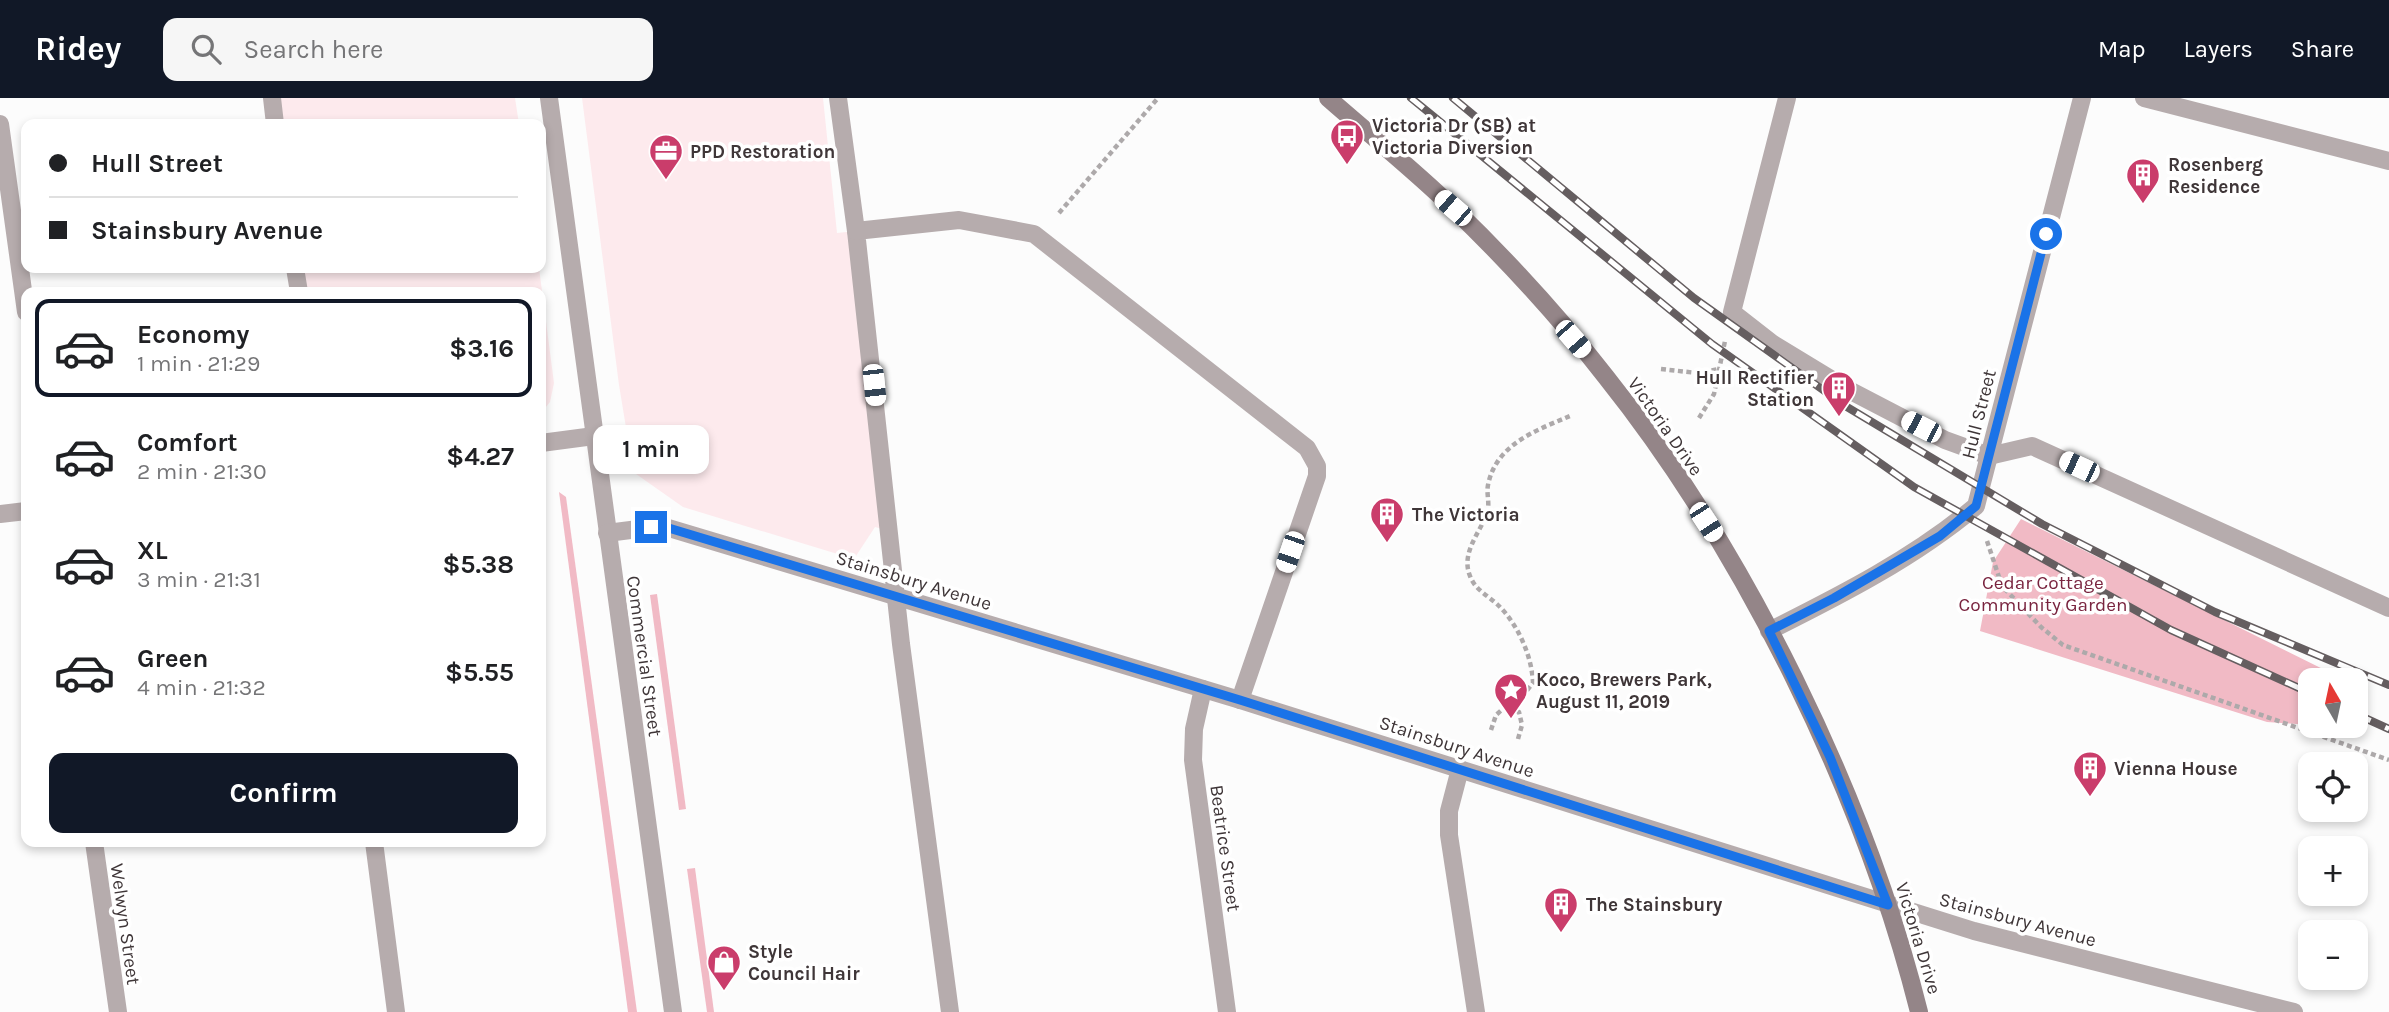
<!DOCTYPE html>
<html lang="en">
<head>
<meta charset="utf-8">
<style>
	:root { --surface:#fff; --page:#f6f6f6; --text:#202124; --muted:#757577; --line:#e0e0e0; --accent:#111827 }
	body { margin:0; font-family:Karla,sans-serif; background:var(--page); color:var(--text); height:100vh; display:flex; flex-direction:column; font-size:26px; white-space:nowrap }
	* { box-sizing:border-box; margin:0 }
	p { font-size:23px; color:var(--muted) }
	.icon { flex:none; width:38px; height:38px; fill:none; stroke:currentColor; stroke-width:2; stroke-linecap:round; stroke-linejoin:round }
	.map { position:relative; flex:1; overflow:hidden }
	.sheet { position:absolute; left:21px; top:189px; width:525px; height:560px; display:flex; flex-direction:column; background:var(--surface); border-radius:14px; box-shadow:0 4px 10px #0003 }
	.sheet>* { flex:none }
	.hud { position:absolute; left:21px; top:21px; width:525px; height:154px; border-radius:14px; box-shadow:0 4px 10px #0003; display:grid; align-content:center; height:154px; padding:0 28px; background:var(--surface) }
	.needle { width:46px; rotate:351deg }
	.controls { position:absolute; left:2298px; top:570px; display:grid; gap:14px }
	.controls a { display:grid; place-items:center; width:70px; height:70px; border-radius:14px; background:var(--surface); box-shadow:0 4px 10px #0003; font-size:35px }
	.end { position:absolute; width:32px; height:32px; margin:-16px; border:9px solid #1a73e8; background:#fff; box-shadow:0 0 0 4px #fff }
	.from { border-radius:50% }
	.bubble { position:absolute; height:49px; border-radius:14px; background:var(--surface); box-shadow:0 4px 10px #0003; font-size:23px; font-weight:700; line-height:49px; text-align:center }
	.car { position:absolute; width:21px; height:42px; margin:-21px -10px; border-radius:9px; box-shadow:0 0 5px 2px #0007; background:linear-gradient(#fff 24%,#345 0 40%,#fff 0 76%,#345 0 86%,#fff 0) }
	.hud b { display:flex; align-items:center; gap:24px; height:66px; font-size:26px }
	.hud b+b { border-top:2px solid var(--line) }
	.hud i { width:18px; height:18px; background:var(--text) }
	ul { padding:12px 0 0; list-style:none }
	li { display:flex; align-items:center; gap:21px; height:98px; margin:0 14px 10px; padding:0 14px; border:4px solid transparent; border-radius:14px }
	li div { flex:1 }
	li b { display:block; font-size:26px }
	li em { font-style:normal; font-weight:700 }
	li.active { border-color:var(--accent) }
	li>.icon { width:63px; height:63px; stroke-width:1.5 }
	.primary-button { display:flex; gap:14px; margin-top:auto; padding:14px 28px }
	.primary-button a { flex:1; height:80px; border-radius:14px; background:var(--accent); color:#fff; font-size:28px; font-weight:700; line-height:80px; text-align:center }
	header { display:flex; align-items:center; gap:42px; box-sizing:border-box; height:98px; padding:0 35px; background:var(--accent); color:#fff }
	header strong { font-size:33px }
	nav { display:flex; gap:38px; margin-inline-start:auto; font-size:24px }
	.search { width:490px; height:63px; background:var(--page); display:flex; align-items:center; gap:18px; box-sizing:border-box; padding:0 24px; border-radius:14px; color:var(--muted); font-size:26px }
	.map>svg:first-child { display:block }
	.built { fill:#fdeaed }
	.green { fill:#f1bac5 }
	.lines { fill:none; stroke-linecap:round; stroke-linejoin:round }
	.path { stroke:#ada9aa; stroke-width:4.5; stroke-dasharray:5 3.5; stroke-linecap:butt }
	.lane { stroke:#b6acad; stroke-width:18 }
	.street { stroke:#b6acad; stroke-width:18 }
	.secondary { stroke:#948588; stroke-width:18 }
	.rail-casing { stroke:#655e60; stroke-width:8 }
	.rail { stroke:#fff; stroke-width:5; stroke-dasharray:16; stroke-linecap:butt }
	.route { stroke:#1a73e8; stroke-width:9 }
	.labels { text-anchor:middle; stroke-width:7; stroke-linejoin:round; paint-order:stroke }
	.poi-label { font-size:19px; font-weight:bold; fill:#3f3638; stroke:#fff; text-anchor:start }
	.street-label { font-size:19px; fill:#3f3638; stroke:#fff }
	.park-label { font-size:19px; fill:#79243f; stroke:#fff }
</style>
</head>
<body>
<header>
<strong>Ridey</strong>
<div class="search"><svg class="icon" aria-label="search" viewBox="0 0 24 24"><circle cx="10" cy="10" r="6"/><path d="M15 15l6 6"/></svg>Search here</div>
<nav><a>Map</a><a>Layers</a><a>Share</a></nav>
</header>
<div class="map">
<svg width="2389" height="914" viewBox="0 0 2389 914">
	<rect width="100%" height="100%" fill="#fcfcfc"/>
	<g class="built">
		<path d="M273,0h242l4,26h-242z"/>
		<path d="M582,0h241l14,135 19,-2 34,300 -15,-4 -21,32 -171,-52 -47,-33 -4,-10 -13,-79z"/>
		<path d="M297,170h242l15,115 -4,19 -9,11v-121h-125l-1,-3 -114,3z"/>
	</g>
	<g class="green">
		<path d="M559,394l7,5 71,515h-9z"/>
		<path d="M2021,421l326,162h-37v44l-43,-3 -287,-91 13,-69z"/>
		<path d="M657,496l29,215 -7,1 -29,-215z"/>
		<path d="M695,770l19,144h-7l-20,-143z"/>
	</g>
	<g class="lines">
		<g class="path">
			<path d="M1059,115l99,-115"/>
			<path d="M1661,271l36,4 22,-4"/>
			<path d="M1699,320l15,-24 11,-53"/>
			<path d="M1987,443l15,45 39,41 22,18 326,115"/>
			<path d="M1491,632l5,-15 9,-8 7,2"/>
			<path d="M1518,641l4,-14 -3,-13 -7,-3 21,-26c-1,-27 -15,-58 -34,-77 -10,-10 -24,-16 -29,-30 -9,-22 8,-41 16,-60 5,-11 0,-21 2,-31 8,-41 49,-55 82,-69"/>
		</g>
		<g class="lane">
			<path d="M272,0l3,26"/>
			<path d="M1787,0l-55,214 41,32 74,45 98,51 44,16 43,-10 357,162"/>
			<path d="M295,170l4,24"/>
			<path d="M1460,671l-11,42v24l27,177"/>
			<path d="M374,744l22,170"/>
			<path d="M950,914l-49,-368 -45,-413 103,-11 75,14 273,214 10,18v10l-77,224"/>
		</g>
		<g class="street">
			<path d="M549,0l124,914"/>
			<path d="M838,0l18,133"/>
			<path d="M2144,0l245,63"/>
			<path d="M0,26l26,188"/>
			<path d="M541,345l53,-7"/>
			<path d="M0,416l26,-3"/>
			<path d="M607,435l55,-7 578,174 734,231 320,81"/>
			<path d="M1769,533c72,-36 145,-73 207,-125l106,-408"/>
			<path d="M1203,591l-9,40 -1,31 34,252"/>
			<path d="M94,744l24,170"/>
		</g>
		<path class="secondary" d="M1328,0c42,37 86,72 125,110 55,53 107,110 153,169 139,174 259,419 313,635"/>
		<g class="rail-casing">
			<g id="rail">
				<path d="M1411,0l301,246 202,143 257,143 139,63"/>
				<path d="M1453,0l241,200 153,109 195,117 173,88 174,73"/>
				<path d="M2356,616l33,15"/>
			</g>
		</g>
		<use href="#rail" class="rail"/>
	</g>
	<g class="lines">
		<path class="route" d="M651,429l11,-1 578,174 648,205 -58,-148 -61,-126 65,-33 106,-62 36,-30 70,-272"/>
	</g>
	<defs>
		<g id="bus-pin" transform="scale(1.75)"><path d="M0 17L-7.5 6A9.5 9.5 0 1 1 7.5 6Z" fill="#ca3d6b" stroke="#fff"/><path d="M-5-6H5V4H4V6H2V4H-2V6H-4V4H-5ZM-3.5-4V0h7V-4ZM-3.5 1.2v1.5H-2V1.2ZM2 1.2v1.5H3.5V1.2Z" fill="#fff"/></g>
		<g id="office-pin" transform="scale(1.75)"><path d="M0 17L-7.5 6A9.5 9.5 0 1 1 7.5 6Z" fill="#ca3d6b" stroke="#fff"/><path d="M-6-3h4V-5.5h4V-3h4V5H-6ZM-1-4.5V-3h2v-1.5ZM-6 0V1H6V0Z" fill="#fff"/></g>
		<g id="building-pin" transform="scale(1.75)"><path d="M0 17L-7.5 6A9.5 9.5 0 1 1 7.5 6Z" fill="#ca3d6b" stroke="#fff"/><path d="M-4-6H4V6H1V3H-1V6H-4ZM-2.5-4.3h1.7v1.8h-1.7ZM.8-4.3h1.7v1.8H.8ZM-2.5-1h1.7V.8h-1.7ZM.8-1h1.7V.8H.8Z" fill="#fff"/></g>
		<g id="sight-pin" transform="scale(1.75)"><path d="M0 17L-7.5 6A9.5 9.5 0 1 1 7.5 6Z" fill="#ca3d6b" stroke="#fff"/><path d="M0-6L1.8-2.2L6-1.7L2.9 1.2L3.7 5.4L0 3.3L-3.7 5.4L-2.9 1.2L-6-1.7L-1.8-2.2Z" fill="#fff"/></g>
		<g id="shop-pin" transform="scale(1.75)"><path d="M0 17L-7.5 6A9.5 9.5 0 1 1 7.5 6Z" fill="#ca3d6b" stroke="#fff"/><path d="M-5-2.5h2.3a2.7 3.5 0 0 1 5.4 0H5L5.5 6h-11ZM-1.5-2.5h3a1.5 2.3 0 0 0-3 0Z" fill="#fff"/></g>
	</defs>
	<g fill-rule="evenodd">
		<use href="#bus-pin" x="1347" y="38"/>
		<use href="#office-pin" x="666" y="53"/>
		<use href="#building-pin" x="2143" y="77"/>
		<use href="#building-pin" x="1839" y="290"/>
		<use href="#building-pin" x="1387" y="416"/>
		<use href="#sight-pin" x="1511" y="592"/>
		<use href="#building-pin" x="2090" y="670"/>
		<use href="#building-pin" x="1561" y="806"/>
		<use href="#shop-pin" x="724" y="864"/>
	</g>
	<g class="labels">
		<g class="poi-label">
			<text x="1372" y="34">Victoria Dr (SB) at<tspan x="1372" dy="22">Victoria Diversion</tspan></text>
			<text x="690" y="60">PPD Restoration</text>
			<text x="2168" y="73">Rosenberg<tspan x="2168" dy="22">Residence</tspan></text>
			<text x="1814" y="286" text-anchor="end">Hull Rectifier<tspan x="1814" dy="22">Station</tspan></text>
			<text x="1412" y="423">The Victoria</text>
			<text x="1536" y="588">Koco, Brewers Park,<tspan x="1536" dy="22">August 11, 2019</tspan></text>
			<text x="2114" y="677">Vienna House</text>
			<text x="1586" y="813">The Stainsbury</text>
			<text x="748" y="860">Style<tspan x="748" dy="22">Council Hair</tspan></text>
		</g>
		<g class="street-label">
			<text transform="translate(1978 316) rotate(-76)" y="7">Hull Street</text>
			<text transform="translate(1666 328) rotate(55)" y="7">Victoria Drive</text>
			<text transform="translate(914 482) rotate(17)" y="7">Stainsbury Avenue</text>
			<text transform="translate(645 558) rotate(82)" y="7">Commercial Street</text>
			<text transform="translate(1457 648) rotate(18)" y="7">Stainsbury Avenue</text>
			<text transform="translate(1226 750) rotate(82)" y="7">Beatrice Street</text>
			<text transform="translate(2018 821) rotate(15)" y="7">Stainsbury Avenue</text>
			<text transform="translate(126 826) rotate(82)" y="7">Welwyn Street</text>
			<text transform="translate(1919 840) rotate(73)" y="7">Victoria Drive</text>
		</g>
		<g class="park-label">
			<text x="2043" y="491">Cedar Cottage<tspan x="2043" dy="22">Community Garden</tspan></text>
		</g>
	</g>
</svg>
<div class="controls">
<a><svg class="needle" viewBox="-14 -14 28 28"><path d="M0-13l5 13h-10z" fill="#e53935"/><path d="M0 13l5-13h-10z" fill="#757577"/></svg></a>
<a><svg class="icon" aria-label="locate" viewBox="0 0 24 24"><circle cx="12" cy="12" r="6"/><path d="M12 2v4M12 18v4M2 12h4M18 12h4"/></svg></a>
<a>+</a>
<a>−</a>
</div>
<i class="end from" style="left:2046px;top:136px"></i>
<i class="end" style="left:651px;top:429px"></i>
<div class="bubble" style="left:593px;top:327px;width:116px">1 min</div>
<i class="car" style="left:1453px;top:110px;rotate:311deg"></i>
<i class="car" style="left:1573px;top:241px;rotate:139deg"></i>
<i class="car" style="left:874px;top:287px;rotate:174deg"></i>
<i class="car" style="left:1921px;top:329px;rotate:297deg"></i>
<i class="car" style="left:2079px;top:369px;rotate:295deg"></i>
<i class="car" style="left:1706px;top:424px;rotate:147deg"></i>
<i class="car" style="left:1290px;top:454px;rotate:199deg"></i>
<div class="hud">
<b><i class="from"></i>Hull Street</b>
<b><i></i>Stainsbury Avenue</b>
</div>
<section class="sheet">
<ul>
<li class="active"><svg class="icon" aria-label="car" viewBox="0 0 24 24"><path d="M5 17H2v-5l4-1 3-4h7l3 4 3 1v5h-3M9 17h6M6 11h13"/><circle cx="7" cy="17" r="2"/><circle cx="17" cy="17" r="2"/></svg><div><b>Economy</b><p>1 min · 21:29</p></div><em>$3.16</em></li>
<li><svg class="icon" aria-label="car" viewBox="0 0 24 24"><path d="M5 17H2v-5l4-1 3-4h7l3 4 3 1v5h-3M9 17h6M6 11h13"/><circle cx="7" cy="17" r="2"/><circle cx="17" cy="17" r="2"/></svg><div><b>Comfort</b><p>2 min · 21:30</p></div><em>$4.27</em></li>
<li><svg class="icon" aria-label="car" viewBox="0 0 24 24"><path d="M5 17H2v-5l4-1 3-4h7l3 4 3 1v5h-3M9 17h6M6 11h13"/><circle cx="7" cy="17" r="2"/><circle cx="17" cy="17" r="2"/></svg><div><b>XL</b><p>3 min · 21:31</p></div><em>$5.38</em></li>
<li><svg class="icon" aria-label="car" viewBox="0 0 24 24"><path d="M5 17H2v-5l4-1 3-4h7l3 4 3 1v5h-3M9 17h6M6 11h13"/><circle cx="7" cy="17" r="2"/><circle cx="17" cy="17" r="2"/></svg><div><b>Green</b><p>4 min · 21:32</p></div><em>$5.55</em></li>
</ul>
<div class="primary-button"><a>Confirm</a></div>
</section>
</div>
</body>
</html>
